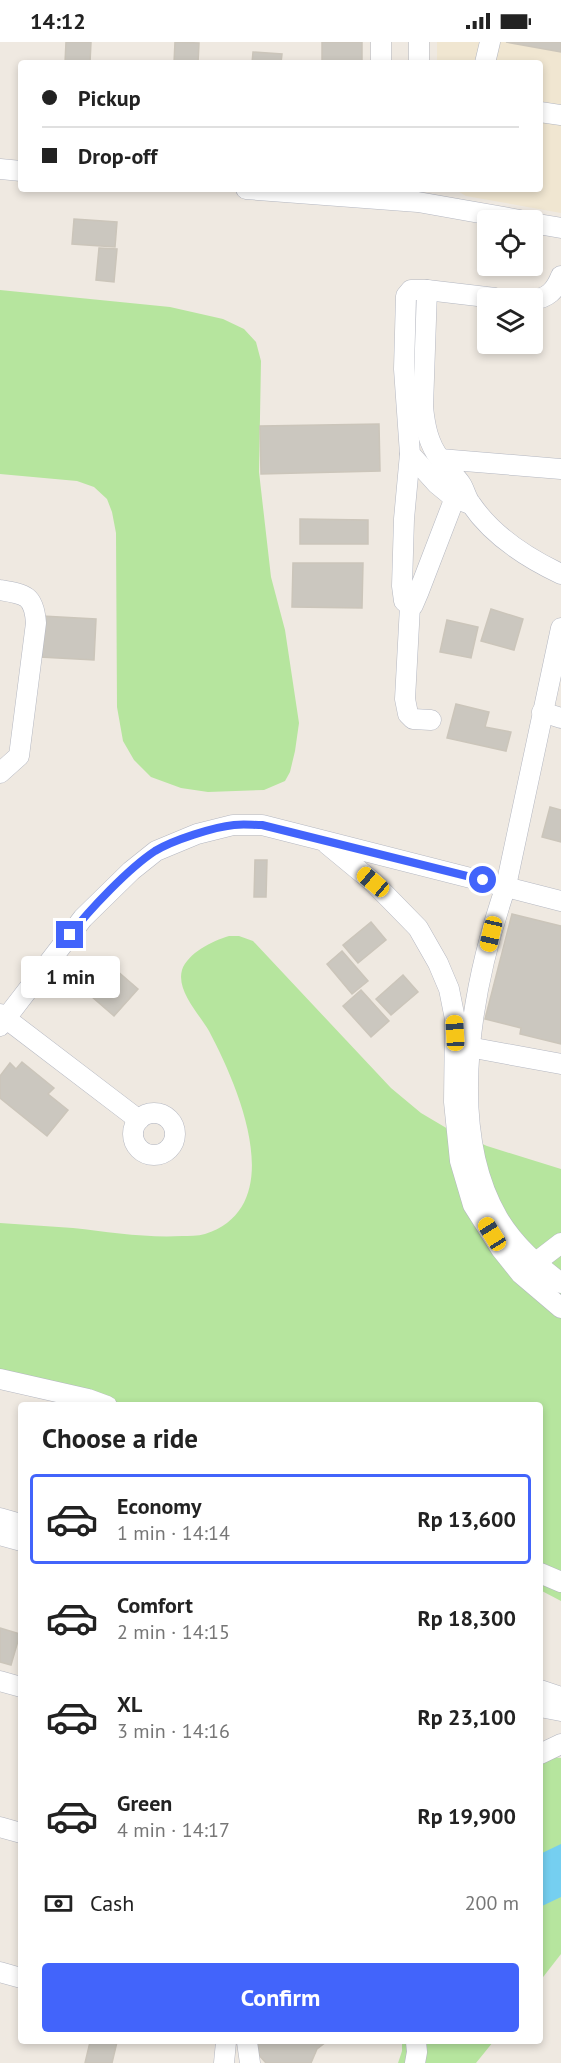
<!DOCTYPE html>
<html lang="en">
<head>
<meta charset="utf-8">
<style>
	:root { --surface:#fff; --page:#f2f2f2; --text:#222; --muted:#767676; --line:#e0e0e0; --accent:#4264fb }
	body { margin:0; font-family:"PT Sans",sans-serif; background:var(--page); color:var(--text); height:100vh; display:flex; flex-direction:column; font-size:22px; white-space:nowrap }
	* { box-sizing:border-box; margin:0 }
	p { font-size:20px; color:var(--muted) }
	.icon { flex:none; width:33px; height:33px; fill:none; stroke:currentColor; stroke-width:2; stroke-linecap:round; stroke-linejoin:round }
	.map { position:relative; flex:1; overflow:hidden }
	.panel { position:absolute; left:18px; top:1360px; width:525px; height:642px; display:flex; flex-direction:column; background:var(--surface); border-radius:6px; box-shadow:0 3px 9px #0003 }
	.panel>* { flex:none }
	.guide { position:absolute; left:18px; top:18px; width:525px; height:132px; border-radius:6px; box-shadow:0 3px 9px #0003; display:grid; align-content:center; height:132px; padding:0 24px; background:var(--surface) }
	.tools { position:absolute; left:477px; top:168px; display:grid; gap:12px }
	.tools a { display:grid; place-items:center; width:66px; height:66px; border-radius:6px; background:var(--surface); box-shadow:0 3px 9px #0003; font-size:30px }
	.end { position:absolute; width:27px; height:27px; margin:-14px; border:8px solid #4264fb; background:#fff; box-shadow:0 0 0 3px #fff }
	.from { border-radius:50% }
	.bubble { position:absolute; height:42px; border-radius:6px; background:var(--surface); box-shadow:0 3px 9px #0003; font-size:20px; font-weight:700; line-height:42px; text-align:center }
	.car { position:absolute; width:18px; height:36px; margin:-18px -9px; border-radius:8px; box-shadow:0 0 4px 2px #0007; background:linear-gradient(#f5c518 24%,#345 0 40%,#f5c518 0 76%,#345 0 86%,#f5c518 0) }
	.guide b { display:flex; align-items:center; gap:21px; height:57px; font-size:22px }
	.guide b+b { border-top:2px solid var(--line) }
	.guide i { width:15px; height:15px; background:var(--text) }
	ul { padding:0; list-style:none }
	li { display:flex; align-items:center; gap:18px; height:90px; margin:0 12px 9px; padding:0 12px; border:3px solid transparent; border-radius:6px }
	li div { flex:1 }
	li b { display:block; font-size:22px }
	li em { font-style:normal; font-weight:700 }
	li.active { border-color:var(--accent) }
	li>.icon { width:54px; height:54px; stroke-width:1.5 }
	h2 { padding:0 24px; font-size:27px; line-height:72px }
	.pay { display:flex; align-items:center; gap:15px; height:66px; padding:0 24px; font-size:22px }
	.pay p { margin-inline-start:auto }
	.cta { display:flex; gap:12px; margin-top:auto; padding:12px 24px }
	.cta a { flex:1; height:69px; border-radius:6px; background:var(--accent); color:#fff; font-size:24px; font-weight:700; line-height:69px; text-align:center }
	.status { display:flex; justify-content:space-between; align-items:center; height:42px; padding:0 30px; background:var(--surface); direction:ltr }
	.status svg { height:16px; fill:currentColor }
	.map>svg:first-child { display:block }
	.education { fill:#f0e6d1 }
	.green { fill:#b6e59e }
	.water { fill:#75cff0 }
	.building { fill:#cbc7bf; stroke:#cbc5ba; stroke-width:1.5 }
	.lines { fill:none; stroke-linecap:round; stroke-linejoin:round }
	.minor-casing { stroke:#b4b7c1; stroke-width:21 }
	.minor { stroke:#fff; stroke-width:20 }
	.route { stroke:#4264fb; stroke-width:8 }
</style>
</head>
<body>
<div class="status"><b>14:12</b><svg viewBox="0 0 49 12"><path d="M0 12V9h3v3zM5 12V6h3v6zM10 12V3h3v9zM15 12V0h3v12zM26 1h20v11H26zM47 4h2v5h-2z"/></svg></div>
<div class="map">
<svg width="561" height="2021" viewBox="0 0 561 2021">
	<rect width="100%" height="100%" fill="#efe9e1"/>
	<path class="education" d="M437,0h124v171l-95,-17 -12,-7h86v-126h-103z"/>
	<g class="green">
		<path d="M0,248l170,17 53,12 21,10 12,13 5,19 -2,111 12,105 14,53 14,93 -4,28 -5,21 -5,9 -21,9 -56,2 -27,-4 -30,-11 -17,-17 -11,-19 -6,-34 -1,-174 -4,-21 -5,-13 -13,-12 -17,-6 -77,-7z"/>
		<path d="M229,894h10l14,5 138,147 30,25 27,16 39,17 74,23v432l-21,-11v-184h-468l-72,-20v-163c24,2 49,3 73,5 36,4 72,10 109,8 7,0 16,0 23,-2 86,-28 33,-148 4,-203 -9,-16 -33,-40 -27,-61 6,-17 30,-29 47,-34z"/>
		<path d="M551,1715l10,1v196l-21,27v-223z"/>
		<path d="M402,2000h91l-17,21h-78l4,-12z"/>
	</g>
	<path class="water" d="M561,1802v53l-21,10v-53z"/>
	<g class="building">
		<path d="M66,0h25l-1,21h-25z"/>
		<path d="M175,0l24,1 -1,20h-24z"/>
		<rect x="322" y="0" width="40" height="21"/>
		<path d="M506,0h55v10z"/>
		<path d="M253,10l29,2 -1,9h-29z"/>
		<path d="M74,177l43,3 -2,25 -43,-3z"/>
		<path d="M99,206l18,1 -3,33 -18,-2z"/>
		<path d="M379,382l1,47 -119,3 -1,-48z"/>
		<path d="M300,477l68,1v24h-68z"/>
		<path d="M293,521h70l-1,45 -70,-1z"/>
		<path d="M491,567l32,10 -9,31 -33,-9z"/>
		<path d="M42,574l54,3 -2,41 -54,-3z"/>
		<path d="M447,578l31,7 -7,31 -31,-6z"/>
		<path d="M456,662l33,8 -4,15 26,5 -5,19 -59,-13z"/>
		<path d="M550,765l11,3v32l-19,-5z"/>
		<path d="M255,818h12l-1,37h-12z"/>
		<path d="M512,872l49,12v118l-41,-10 1,-6 -36,-9z"/>
		<path d="M371,880l15,18 -28,23 -15,-18z"/>
		<path d="M342,909l26,30 -16,13 -25,-30z"/>
		<path d="M108,921l30,26 -24,27 -30,-26z"/>
		<path d="M403,933l15,17 -27,23 -15,-16z"/>
		<path d="M361,948l28,31 -18,16 -28,-31z"/>
		<path d="M22,1020l32,26 -6,6 20,16 -21,26 -47,-38v-22l10,-13 6,6z"/>
		<path d="M0,1586l20,6 -9,31 -11,-3z"/>
		<path d="M90,2000h27l-5,21h-27z"/>
		<path d="M255,2000h71l-9,7 -6,14h-45l-10,-11z"/>
	</g>
	<g class="lines">
		<g class="minor-casing">
			<g id="minor">
				<path d="M381,21v-21"/>
				<path d="M419,21v-21"/>
				<path d="M485,21l5,-21"/>
				<path d="M540,70l21,3"/>
				<path d="M0,127l21,2"/>
				<path d="M246,147l172,13 102,18"/>
				<path d="M532,181l29,5"/>
				<path d="M427,248l-4,117c2,19 5,36 17,52 6,9 15,16 21,25 4,6 5,14 10,20 21,31 56,54 90,70"/>
				<path d="M532,258c16,-2 23,-9 29,-24"/>
				<path d="M410,412l-6,65 -2,67 2,15 6,5 3,-1 6,-14 40,-104"/>
				<path d="M440,417l121,10"/>
				<path d="M470,462l-16,-6 -17,-14 -27,-30 -6,-85 2,-73 5,-6h16l68,8"/>
				<path d="M0,548c25,4 34,5 36,33l-17,133 -19,17"/>
				<path d="M410,564l-5,93 3,15 5,5 18,1"/>
				<path d="M561,586l-55,258c-33,96 -62,239 -8,332 16,27 39,47 63,65"/>
				<path d="M542,670l19,6"/>
				<path d="M327,802l46,38 45,46 20,35 11,26 6,30 -1,83 6,59 13,44 28,44 20,25 40,34"/>
				<path d="M0,972l139,106"/>
				<path d="M0,984l83,-108 48,-47 25,-20 41,-17 36,-9h29l299,76"/>
				<path d="M458,1003l103,19"/>
				<circle cx="154" cy="1092" r="21"/>
				<path d="M526,1228l35,-27"/>
				<path d="M0,1337l88,20 19,7"/>
				<path d="M0,1476l21,6"/>
				<path d="M0,1493l21,6"/>
				<path d="M540,1531l21,9"/>
				<path d="M0,1639l21,6"/>
				<path d="M540,1648l21,7"/>
				<path d="M540,1665l21,4"/>
				<path d="M540,1712l21,-10"/>
				<path d="M0,1785l21,6"/>
				<path d="M0,1930l21,6"/>
				<path d="M247,2000l3,21"/>
				<path d="M224,2021l2,-21"/>
				<path d="M415,2021l2,-11 -1,-10"/>
			</g>
		</g>
		<use href="#minor" class="minor"/>
	</g>
	<g class="lines">
		<path class="route" d="M70,893c19,-25 59,-67 85,-84 18,-11 59,-24 79,-26 9,-1 19,0 28,0l221,55"/>
	</g>
</svg>
<div class="tools">
<a><svg class="icon" aria-label="locate" viewBox="0 0 24 24"><circle cx="12" cy="12" r="6"/><path d="M12 2v4M12 18v4M2 12h4M18 12h4"/></svg></a>
<a><svg class="icon" aria-label="layers" viewBox="0 0 24 24"><path d="M12 4l9 5-9 5-9-5zM3 14l9 5 9-5"/></svg></a>
</div>
<i class="end from" style="left:483px;top:838px"></i>
<i class="end" style="left:70px;top:893px"></i>
<div class="bubble" style="left:21px;top:914px;width:99px">1 min</div>
<i class="car" style="left:373px;top:840px;rotate:310deg"></i>
<i class="car" style="left:491px;top:892px;rotate:193deg"></i>
<i class="car" style="left:455px;top:991px;rotate:357deg"></i>
<i class="car" style="left:492px;top:1192px;rotate:328deg"></i>
<div class="guide">
<b><i class="from"></i>Pickup</b>
<b><i></i>Drop-off</b>
</div>
<section class="panel">
<h2>Choose a ride</h2>
<ul>
<li class="active"><svg class="icon" aria-label="car" viewBox="0 0 24 24"><path d="M5 17H2v-5l4-1 3-4h7l3 4 3 1v5h-3M9 17h6M6 11h13"/><circle cx="7" cy="17" r="2"/><circle cx="17" cy="17" r="2"/></svg><div><b>Economy</b><p>1 min · 14:14</p></div><em>Rp 13,600</em></li>
<li><svg class="icon" aria-label="car" viewBox="0 0 24 24"><path d="M5 17H2v-5l4-1 3-4h7l3 4 3 1v5h-3M9 17h6M6 11h13"/><circle cx="7" cy="17" r="2"/><circle cx="17" cy="17" r="2"/></svg><div><b>Comfort</b><p>2 min · 14:15</p></div><em>Rp 18,300</em></li>
<li><svg class="icon" aria-label="car" viewBox="0 0 24 24"><path d="M5 17H2v-5l4-1 3-4h7l3 4 3 1v5h-3M9 17h6M6 11h13"/><circle cx="7" cy="17" r="2"/><circle cx="17" cy="17" r="2"/></svg><div><b>XL</b><p>3 min · 14:16</p></div><em>Rp 23,100</em></li>
<li><svg class="icon" aria-label="car" viewBox="0 0 24 24"><path d="M5 17H2v-5l4-1 3-4h7l3 4 3 1v5h-3M9 17h6M6 11h13"/><circle cx="7" cy="17" r="2"/><circle cx="17" cy="17" r="2"/></svg><div><b>Green</b><p>4 min · 14:17</p></div><em>Rp 19,900</em></li>
</ul>
<div class="pay"><svg class="icon" aria-label="cash" viewBox="0 0 24 24"><path d="M3 7h18v10H3z"/><circle cx="12" cy="12" r="2"/></svg>Cash<p>200 m</p></div>
<div class="cta"><a>Confirm</a></div>
</section>
</div>
</body>
</html>
